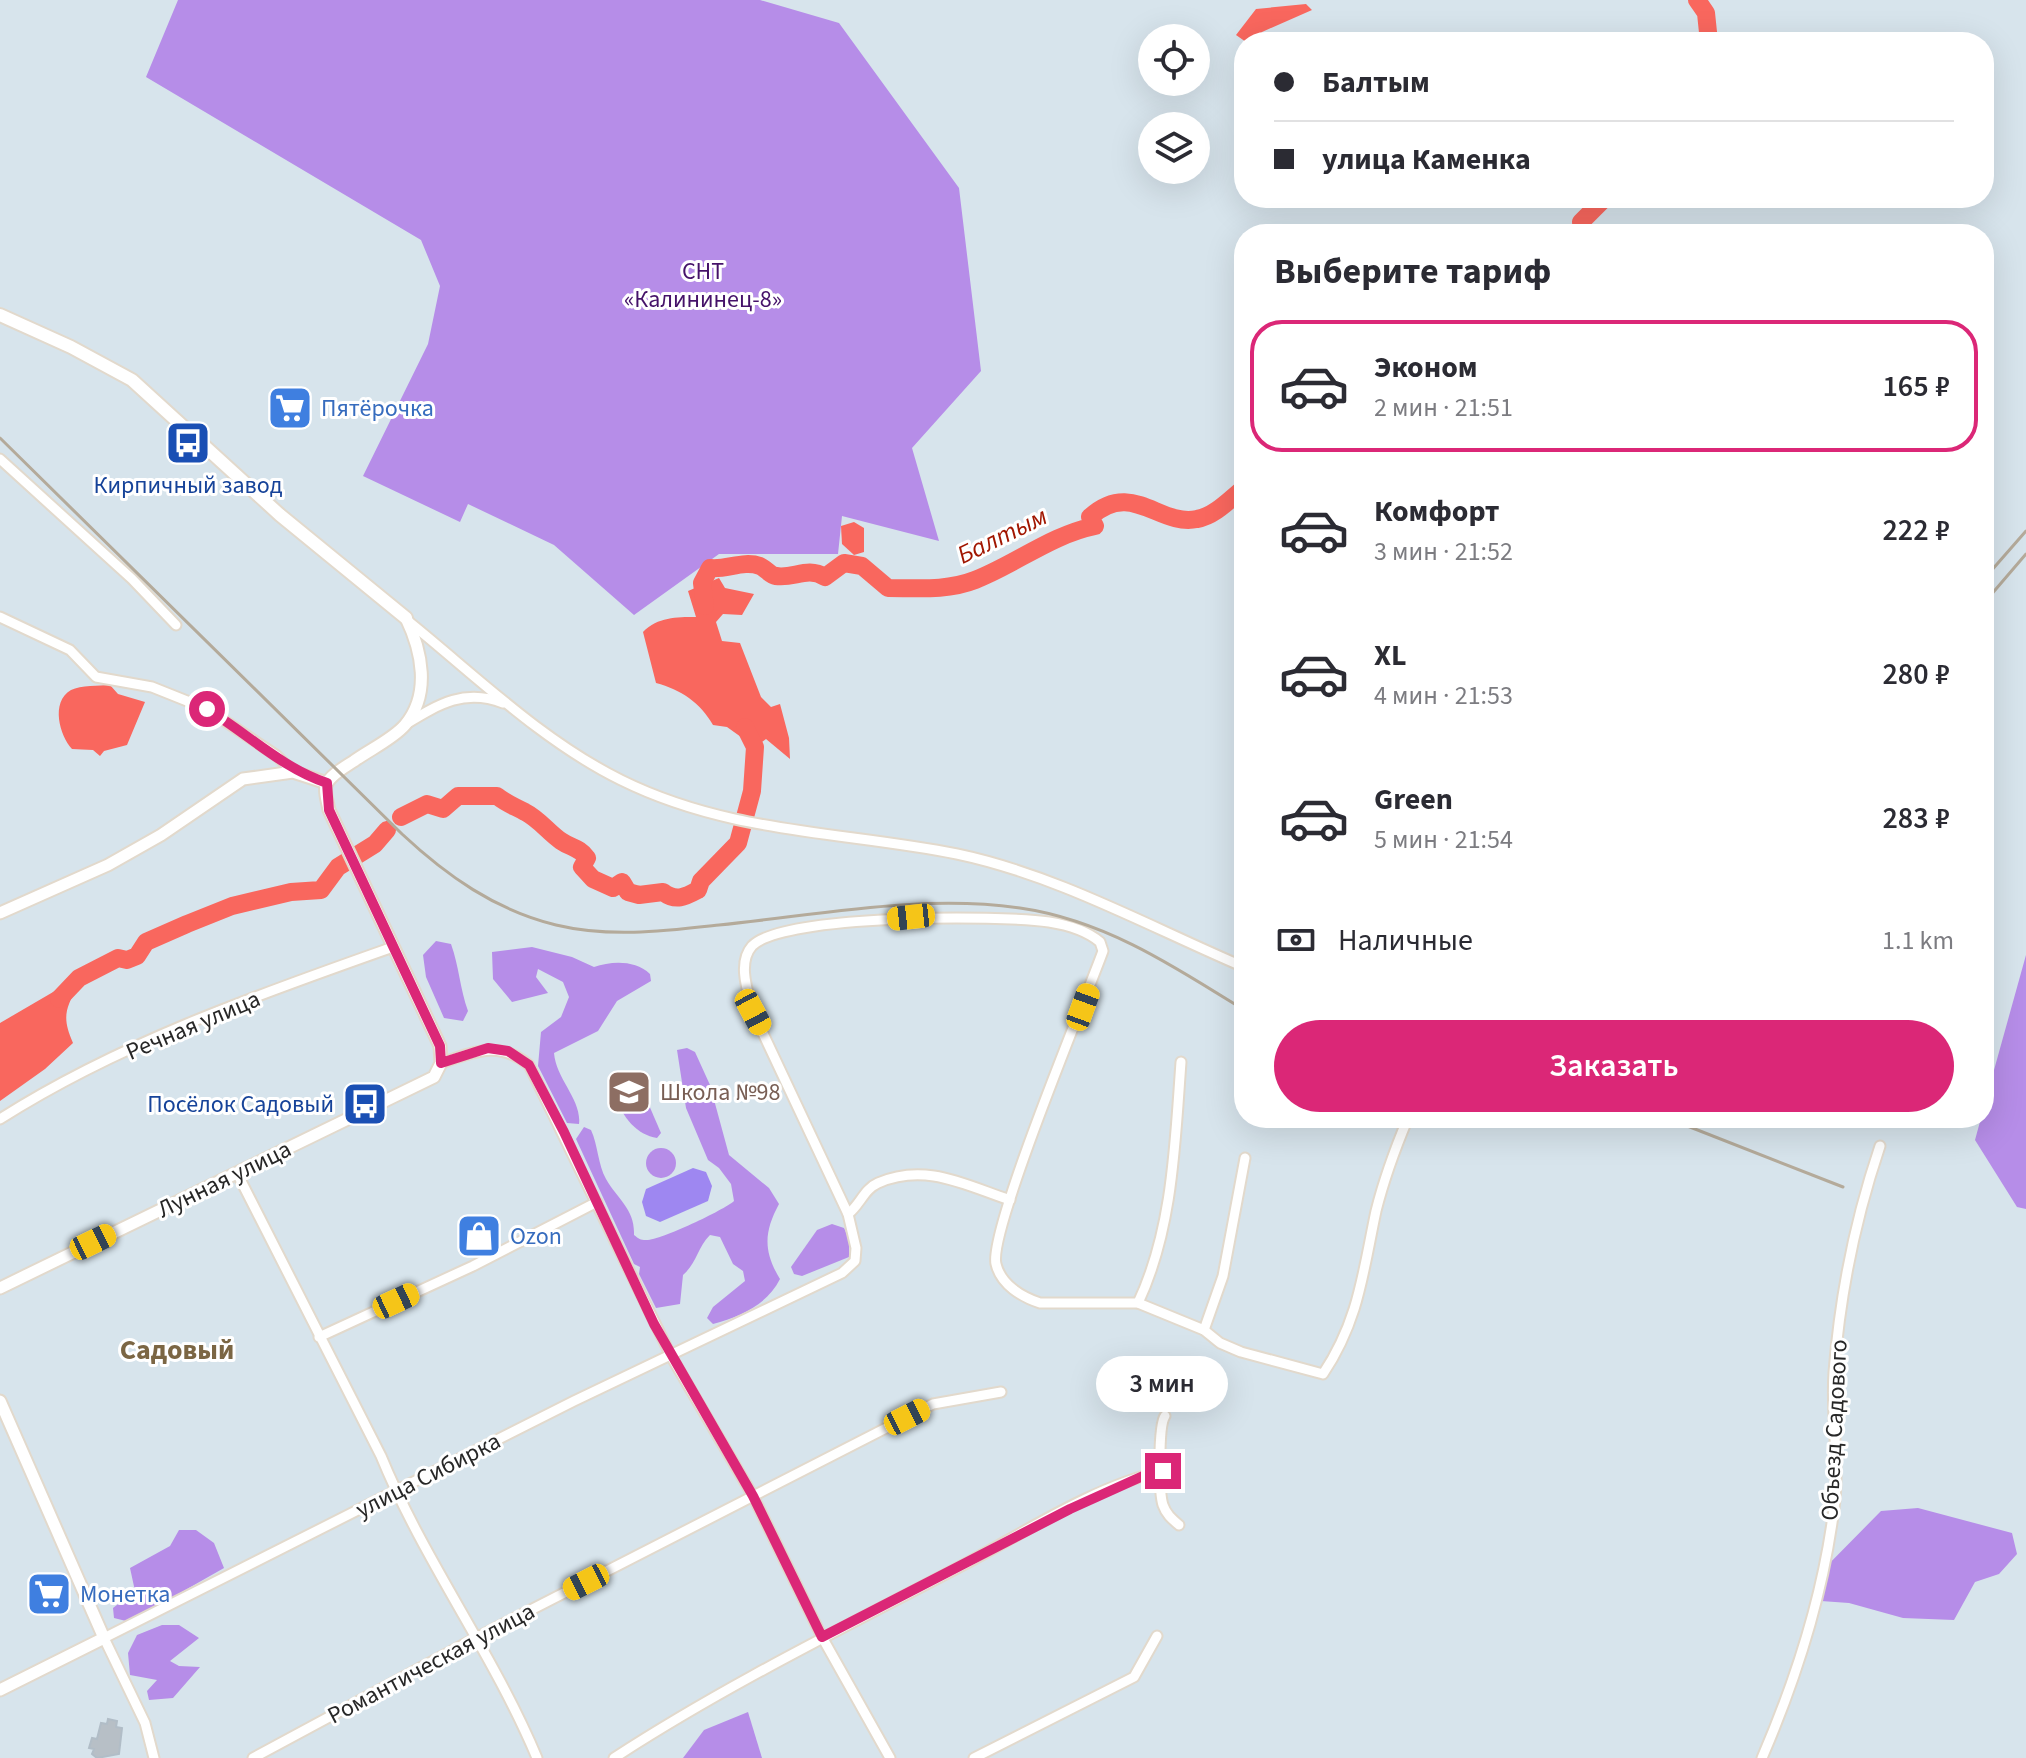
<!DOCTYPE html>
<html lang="ru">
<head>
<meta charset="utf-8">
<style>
	:root { --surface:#fff; --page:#f7f7f7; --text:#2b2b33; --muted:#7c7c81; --line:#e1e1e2; --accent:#db2777 }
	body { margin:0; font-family:"Source Sans 3",sans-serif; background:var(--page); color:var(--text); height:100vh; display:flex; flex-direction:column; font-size:30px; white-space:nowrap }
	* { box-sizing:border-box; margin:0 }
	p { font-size:26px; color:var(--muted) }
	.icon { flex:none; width:44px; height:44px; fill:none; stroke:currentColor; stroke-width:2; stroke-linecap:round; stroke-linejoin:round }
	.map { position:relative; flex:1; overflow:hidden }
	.drawer { position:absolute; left:1234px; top:224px; width:760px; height:904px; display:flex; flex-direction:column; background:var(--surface); border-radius:32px; box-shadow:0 8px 32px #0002 }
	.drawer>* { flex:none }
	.guide { position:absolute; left:1234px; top:32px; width:760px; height:176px; border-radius:32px; box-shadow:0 8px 32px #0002; display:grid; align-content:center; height:176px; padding:0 40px; background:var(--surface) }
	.controls { position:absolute; left:1138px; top:24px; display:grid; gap:16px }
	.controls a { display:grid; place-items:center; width:72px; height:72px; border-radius:50%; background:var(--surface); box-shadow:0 8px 32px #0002; font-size:40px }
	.end { position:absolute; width:36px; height:36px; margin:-18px; border:10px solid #db2777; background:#fff; box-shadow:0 0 0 4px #fff }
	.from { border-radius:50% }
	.bubble { position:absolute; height:56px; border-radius:28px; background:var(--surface); box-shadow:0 8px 32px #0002; font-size:26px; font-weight:600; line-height:56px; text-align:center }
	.car { position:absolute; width:24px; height:48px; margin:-24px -12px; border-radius:10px; box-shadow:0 0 6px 2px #0007; background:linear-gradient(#f5c518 24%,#345 0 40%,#f5c518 0 76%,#345 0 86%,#f5c518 0) }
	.guide b { display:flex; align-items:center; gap:28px; height:76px; font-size:30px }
	.guide b+b { border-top:2px solid var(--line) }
	.guide i { width:20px; height:20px; background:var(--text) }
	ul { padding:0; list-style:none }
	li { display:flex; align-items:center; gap:24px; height:132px; margin:0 16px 12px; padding:0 24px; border:4px solid transparent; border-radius:32px }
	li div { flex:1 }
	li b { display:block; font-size:30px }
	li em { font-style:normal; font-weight:600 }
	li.active { border-color:var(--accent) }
	li>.icon { width:72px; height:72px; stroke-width:1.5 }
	h2 { padding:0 40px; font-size:36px; line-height:96px }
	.pay { display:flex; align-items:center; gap:20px; height:88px; padding:0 40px; font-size:30px }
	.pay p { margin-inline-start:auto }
	.cta { display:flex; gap:16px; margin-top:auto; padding:16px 40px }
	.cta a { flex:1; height:92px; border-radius:48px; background:var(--accent); color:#fff; font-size:32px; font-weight:600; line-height:92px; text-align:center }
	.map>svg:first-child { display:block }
	.green { fill:#b68de8 }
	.pitch { fill:#9e87f1 }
	.water { fill:#f9675e }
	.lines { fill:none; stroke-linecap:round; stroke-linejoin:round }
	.river { stroke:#f9675e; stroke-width:18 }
	.building { fill:#b7bfc6; stroke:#b1bdc7; stroke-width:2 }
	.minor-casing { stroke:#e2d9cc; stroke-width:13 }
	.tertiary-casing { stroke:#e2d9cc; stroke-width:15 }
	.secondary-casing { stroke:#e2d9cc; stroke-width:16 }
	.minor { stroke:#fff; stroke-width:9 }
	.tertiary { stroke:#fff; stroke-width:11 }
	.secondary { stroke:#fff; stroke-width:12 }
	.rail { stroke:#b4aa9a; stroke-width:3 }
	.route { stroke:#db2777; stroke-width:10 }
	.labels { text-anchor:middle; stroke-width:6; stroke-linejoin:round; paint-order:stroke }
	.park-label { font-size:24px; fill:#451269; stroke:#fff }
	.shop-label { font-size:24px; fill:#366cbe; stroke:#fff; text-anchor:start }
	.transit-label { font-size:24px; fill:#164399; stroke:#fff }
	.street-label { font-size:24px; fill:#272727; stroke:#fff }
	.education-label { font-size:24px; fill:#785e54; stroke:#fff; text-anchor:start }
	.water-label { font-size:26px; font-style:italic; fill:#a11601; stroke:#fff }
	.quarter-label { font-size:28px; font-weight:bold; fill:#7b6644; stroke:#fff }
</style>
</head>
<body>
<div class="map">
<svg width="2026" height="1758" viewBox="0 0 2026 1758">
	<rect width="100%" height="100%" fill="#d7e4ec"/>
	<g class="green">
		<path d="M178,0h582l79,23 120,165 22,183 -69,77 27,93 -97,-25 -4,38h-119l-85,61 -80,-70 -86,-41 -8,18 -97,-46 65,-132 12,-58 -19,-46 -275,-163z"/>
		<path d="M436,941l15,3c8,22 9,45 17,67l-5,10 -19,-3 -18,-41 -3,-22z"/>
		<path d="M532,947l40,10 22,10c18,-6 41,-7 56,7l1,7 -34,20 -19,30 -44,22c2,26 28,47 25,71l-12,-1 -29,-57 3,-34 20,-15 8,-20 -6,-15 -25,-13 -2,8 12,16 -36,9 -19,-23 -1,-27z"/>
		<path d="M2026,955v254l-9,-2 -42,-67 6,-22h3v-12z"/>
		<path d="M687,1048l8,4 15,33 19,70 40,33 10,16c-15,28 -16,47 1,75 -13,26 -39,37 -67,45l-6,-6 6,-11 32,-26 -2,-10 -10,-7 -13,-27 -10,-2c-13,13 -13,28 -27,40l-3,29 -24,4 -17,-34 1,-7 -6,-3 -58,-125 8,-12 7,3c7,15 7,35 15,49 12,21 29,30 28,56 5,4 6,5 12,5 13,1 78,-30 88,-39l-3,-17 -12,-16 -11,-8 -22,-52 -9,-58z"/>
		<path d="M630,1088l15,8 16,37 -4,5c-20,-3 -35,-21 -41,-41l4,-7z"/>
		<circle cx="661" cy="1163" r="15"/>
		<path d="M832,1224l12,4 5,11v18l-47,19 -8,-2 -3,-7 26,-37z"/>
		<path d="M1918,1508l94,25 5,21 -18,20 -24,8 -21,38 -51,-2 -54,-15 -28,-2 -5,-24 65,-66z"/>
		<path d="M179,1530h17l18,13 10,25 -74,42 -24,11 -12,-3 -1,-10 22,-17 -5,-23 40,-22z"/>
		<path d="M162,1625h17l20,13 -29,23 9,5 21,1 -27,31 -24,2 -2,-9 10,-11 -27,-5 -2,-22 9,-18z"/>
		<path d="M748,1712l14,46h-79l21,-28z"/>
	</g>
	<path class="pitch" d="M693,1168l13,4 6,14 -4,15 -48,21 -14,-6 -4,-14 4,-13z"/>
	<g class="water">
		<path d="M1306,4l6,6 -50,22 -7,10h-9l-10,-7 20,-26z"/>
		<path d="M854,522l10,6v24l-10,3 -12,-11 -1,-18z"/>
		<path d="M719,578l6,10 29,6 -12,21 -19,-1 -7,8 6,19 18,2 21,54 10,10 9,-3 9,34 1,21 -24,-20 -11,8 -28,-20 -14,-2c-13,-23 -32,-35 -57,-42l-13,-51c15,-15 33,-15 53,-15l-8,-26z"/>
		<path d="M110,685l8,9 27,8 -18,43 -23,6 -4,5 -7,-6 -21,-1c-12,-13 -22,-47 -1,-59 10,-5 28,-4 39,-5z"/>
		<path d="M72,981l6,5c-13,23 -16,32 -5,57l-28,26 -45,32v-78z"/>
	</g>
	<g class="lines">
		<g class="river">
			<path d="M1697,0l9,13 3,29"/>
			<path d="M1577,234l5,-4 -1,-8 24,-24"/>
			<path d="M705,606l-3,-23 8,-15c17,2 33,-8 50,-2 5,2 10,9 16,10 18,3 31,-10 49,1l19,-14 18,3 26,22c29,0 59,3 87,-8 41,-16 76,-45 120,-54l-5,-9c42,-38 69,10 107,2 18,-3 33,-20 47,-31"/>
			<path d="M401,817l26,-13 16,5 15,-13h39c10,8 17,10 28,16 14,7 23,20 36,29 10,7 18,6 26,17l-5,9 11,12 20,9 9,-6 6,10 11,3 24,-3c13,10 22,5 35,-2l3,-9 37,-38 14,-52 3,-44 -10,-20"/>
			<path d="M59,999l20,-21 39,-20 9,2 10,-4 9,-14 41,-18 45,-18 59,-14 30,-2 17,-23 37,-23 12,-14"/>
		</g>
	</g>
	<path class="building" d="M108,1719l9,2 -1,6 6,1 -3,26 -22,4 -5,-4 2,-5 -5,-1 3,-10 5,1 4,-16 6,1z"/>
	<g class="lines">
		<g class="minor-casing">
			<g id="minor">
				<path d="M0,459l132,120 44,46"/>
				<path d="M0,617l70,33 26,27 56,10 55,22 70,47 16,16"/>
				<path d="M408,621c68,55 134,120 213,159 109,54 220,51 336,74 100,21 193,73 287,113"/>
				<path d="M406,724c33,-20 59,-36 97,-21"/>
				<path d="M441,1063c33,-11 58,-23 88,2l142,291 82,140 69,141 68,121"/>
				<path d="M0,1119c119,-76 260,-125 393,-172"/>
				<path d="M237,1173l144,283c43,105 112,197 156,302"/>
				<path d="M848,1214c12,-9 16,-25 30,-31 48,-21 89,3 132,17"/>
				<path d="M1138,1303c35,-74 37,-160 43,-241"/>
				<path d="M1204,1330l19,-54 22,-118"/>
				<path d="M319,1337l154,-71 124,-64"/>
				<path d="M1165,1416c-7,10 -6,77 -2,89 3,9 9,14 16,20"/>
				<path d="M154,1758l-9,-35 -41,-85 470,-237 268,-128 13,-12 1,-13 -8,-34 -95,-202c-5,-20 -16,-49 -1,-66 30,-32 249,-31 297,-24 19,3 37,8 51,20l3,9c-17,47 -115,281 -107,313 5,21 26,33 44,39h98l66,27 16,13 21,9 82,22c36,-54 40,-102 53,-163 8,-32 19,-62 32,-93"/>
				<path d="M253,1758l221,-119 459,-235 68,-12"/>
				<path d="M614,1758c112,-73 233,-132 351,-194 60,-32 132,-79 198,-93"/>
				<path d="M974,1758l160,-81 23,-41"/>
				<path d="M1762,1758c35,-81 63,-170 73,-258 4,-42 -4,-86 -1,-128 6,-78 21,-152 46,-226"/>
			</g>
		</g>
		<g class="tertiary-casing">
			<g id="tertiary">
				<path d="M0,913l108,-48 53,-30 82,-56 50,-7 34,11"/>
				<path d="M0,1288l434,-211 7,-14 -1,-17 -111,-236c-1,-7 -5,-17 -3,-25 4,-10 19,-18 28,-24 15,-11 39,-22 51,-36 26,-31 17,-74 1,-107"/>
				<path d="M0,1401l104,237 -104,52"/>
			</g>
		</g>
		<g class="secondary-casing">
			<path id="secondary" d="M0,315l71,32 61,33 148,135 126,103"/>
		</g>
		<use href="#minor" class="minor"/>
		<use href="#tertiary" class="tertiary"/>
		<use href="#secondary" class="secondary"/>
		<g class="rail">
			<path d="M0,438l402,396c45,42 93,76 154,91 54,13 109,6 163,0 99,-10 202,-31 301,-17 84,12 154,58 224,102"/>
			<path d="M1984,579l42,-48"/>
			<path d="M1984,603l42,-49"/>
			<path d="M1667,1118l176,69"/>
		</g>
	</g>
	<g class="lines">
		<path class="route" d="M207,709c41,25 75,59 120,74l2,27 111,236 1,17 47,-15 20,3 21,14 35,67 90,192 99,172 69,141 248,-128 73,-33 20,-5"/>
	</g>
	<defs>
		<g id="supermarket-square" transform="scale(2.3)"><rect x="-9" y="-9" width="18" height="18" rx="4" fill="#3f7fe0" stroke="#fff"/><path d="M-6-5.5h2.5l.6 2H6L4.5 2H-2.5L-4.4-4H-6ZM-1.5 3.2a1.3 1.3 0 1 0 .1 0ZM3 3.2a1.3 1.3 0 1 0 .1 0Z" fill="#fff"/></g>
		<g id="bus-square" transform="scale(2.3)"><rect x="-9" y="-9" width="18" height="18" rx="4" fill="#1a4fb4" stroke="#fff"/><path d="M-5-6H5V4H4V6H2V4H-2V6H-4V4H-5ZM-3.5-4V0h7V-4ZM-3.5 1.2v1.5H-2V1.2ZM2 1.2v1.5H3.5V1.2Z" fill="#fff"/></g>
		<g id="school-square" transform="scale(2.3)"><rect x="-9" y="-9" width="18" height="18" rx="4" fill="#8d6e63" stroke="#fff"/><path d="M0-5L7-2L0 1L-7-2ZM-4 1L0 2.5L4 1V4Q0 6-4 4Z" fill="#fff"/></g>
		<g id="shop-square" transform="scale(2.3)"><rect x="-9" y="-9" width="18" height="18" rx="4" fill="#3f7fe0" stroke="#fff"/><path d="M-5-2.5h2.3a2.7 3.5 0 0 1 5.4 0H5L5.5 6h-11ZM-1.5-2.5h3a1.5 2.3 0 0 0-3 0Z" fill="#fff"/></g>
	</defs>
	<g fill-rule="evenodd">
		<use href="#supermarket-square" x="290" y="408"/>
		<use href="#bus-square" x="188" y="443"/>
		<use href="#school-square" x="629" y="1092"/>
		<use href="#bus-square" x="365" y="1104"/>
		<use href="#shop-square" x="479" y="1236"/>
		<use href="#supermarket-square" x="49" y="1594"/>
	</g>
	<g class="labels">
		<g class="park-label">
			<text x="703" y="279">СНТ<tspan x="703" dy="28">«Калининец-8»</tspan></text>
		</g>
		<g class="shop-label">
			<text x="321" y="416">Пятёрочка</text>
			<text x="510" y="1244">Ozon</text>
			<text x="80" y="1602">Монетка</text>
		</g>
		<g class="transit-label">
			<text x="188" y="493">Кирпичный завод</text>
			<text x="334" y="1112" text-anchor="end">Посёлок Садовый</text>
		</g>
		<g class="street-label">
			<text transform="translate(193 1025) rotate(-23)" y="8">Речная улица</text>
			<text transform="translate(224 1179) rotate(-26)" y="8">Лунная улица</text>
			<text transform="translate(1834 1430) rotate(-87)" y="8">Объезд Садового</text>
			<text transform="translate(428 1475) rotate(-27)" y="8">улица Сибирка</text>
			<text transform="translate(431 1663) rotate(-28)" y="8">Романтическая улица</text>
		</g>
		<g class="education-label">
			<text x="660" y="1100">Школа №98</text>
		</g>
		<g class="water-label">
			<text transform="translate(1002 535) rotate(-26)" y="9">Балтым</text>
		</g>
		<g class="quarter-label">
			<text x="177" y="1359">Садовый</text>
		</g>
	</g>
</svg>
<div class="controls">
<a><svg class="icon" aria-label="locate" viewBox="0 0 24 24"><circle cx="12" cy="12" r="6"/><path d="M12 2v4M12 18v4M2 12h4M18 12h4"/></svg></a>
<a><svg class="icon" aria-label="layers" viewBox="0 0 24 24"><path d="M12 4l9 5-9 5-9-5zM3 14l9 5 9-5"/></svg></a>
</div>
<i class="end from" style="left:207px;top:709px"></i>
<i class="end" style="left:1163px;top:1471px"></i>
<div class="bubble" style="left:1096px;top:1356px;width:132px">3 мин</div>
<i class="car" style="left:911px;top:917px;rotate:264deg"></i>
<i class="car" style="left:1083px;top:1007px;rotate:20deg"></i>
<i class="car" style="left:753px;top:1012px;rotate:152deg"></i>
<i class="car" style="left:93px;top:1242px;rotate:64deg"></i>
<i class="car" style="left:396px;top:1301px;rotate:65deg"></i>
<i class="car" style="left:907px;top:1417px;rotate:63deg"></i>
<i class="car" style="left:586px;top:1582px;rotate:243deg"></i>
<div class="guide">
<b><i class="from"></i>Балтым</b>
<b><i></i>улица Каменка</b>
</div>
<section class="drawer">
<h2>Выберите тариф</h2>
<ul>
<li class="active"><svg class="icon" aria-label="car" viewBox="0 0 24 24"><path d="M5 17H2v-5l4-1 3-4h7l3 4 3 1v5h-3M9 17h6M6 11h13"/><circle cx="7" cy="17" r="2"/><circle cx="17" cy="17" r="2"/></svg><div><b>Эконом</b><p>2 мин · 21:51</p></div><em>165 ₽</em></li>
<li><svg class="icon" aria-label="car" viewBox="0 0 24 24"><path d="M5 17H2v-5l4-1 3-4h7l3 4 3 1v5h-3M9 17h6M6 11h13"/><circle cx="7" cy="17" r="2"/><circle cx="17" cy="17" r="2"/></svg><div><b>Комфорт</b><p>3 мин · 21:52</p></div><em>222 ₽</em></li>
<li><svg class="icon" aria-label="car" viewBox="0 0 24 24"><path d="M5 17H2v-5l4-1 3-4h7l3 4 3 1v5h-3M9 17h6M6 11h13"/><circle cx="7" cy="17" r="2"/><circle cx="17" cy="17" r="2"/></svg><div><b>XL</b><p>4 мин · 21:53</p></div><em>280 ₽</em></li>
<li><svg class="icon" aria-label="car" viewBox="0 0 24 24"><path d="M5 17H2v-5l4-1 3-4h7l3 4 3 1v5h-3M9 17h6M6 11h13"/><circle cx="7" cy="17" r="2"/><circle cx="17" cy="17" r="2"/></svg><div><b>Green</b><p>5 мин · 21:54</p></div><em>283 ₽</em></li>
</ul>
<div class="pay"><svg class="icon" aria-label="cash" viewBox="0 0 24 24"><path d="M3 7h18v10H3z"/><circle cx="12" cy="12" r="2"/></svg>Наличные<p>1.1 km</p></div>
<div class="cta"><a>Заказать</a></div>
</section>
</div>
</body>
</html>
